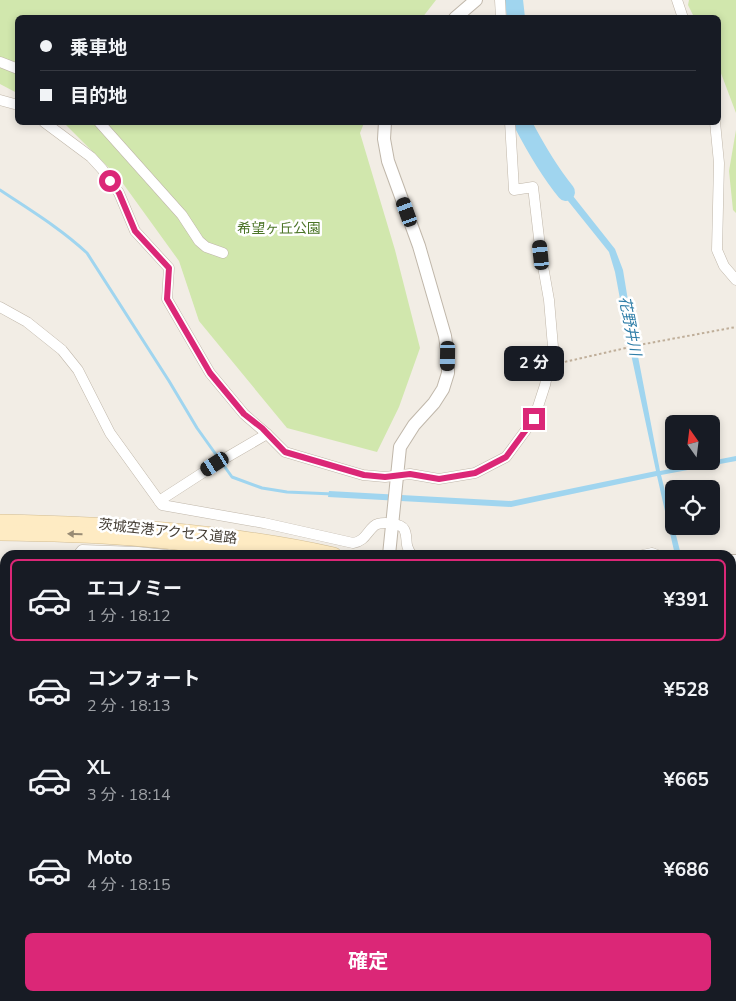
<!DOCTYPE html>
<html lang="ja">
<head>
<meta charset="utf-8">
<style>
	:root { --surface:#171b24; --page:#20242c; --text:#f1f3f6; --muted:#9ea1a6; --line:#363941; --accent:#db2777 }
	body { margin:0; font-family:"Nunito Sans","Noto Sans JP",sans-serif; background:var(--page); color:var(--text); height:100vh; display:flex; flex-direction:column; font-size:19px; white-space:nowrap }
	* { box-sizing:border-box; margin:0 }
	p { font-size:16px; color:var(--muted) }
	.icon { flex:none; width:28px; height:28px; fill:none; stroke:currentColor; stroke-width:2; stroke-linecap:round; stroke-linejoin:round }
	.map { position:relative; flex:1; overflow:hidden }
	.panel { position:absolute; left:0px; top:550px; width:736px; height:451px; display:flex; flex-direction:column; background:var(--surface); border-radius:15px 15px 0 0; box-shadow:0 2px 8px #0003 }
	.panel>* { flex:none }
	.top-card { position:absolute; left:15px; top:15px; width:706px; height:110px; border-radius:8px; box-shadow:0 2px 8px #0003; display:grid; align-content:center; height:110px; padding:0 25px; background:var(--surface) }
	.needle { width:32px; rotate:346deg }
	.fabs { position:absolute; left:665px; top:415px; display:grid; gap:10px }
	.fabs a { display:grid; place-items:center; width:55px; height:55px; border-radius:8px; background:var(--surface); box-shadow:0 2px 8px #0003; font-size:25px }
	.end { position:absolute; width:22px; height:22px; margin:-11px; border:6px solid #db2777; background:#fff; box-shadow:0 0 0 2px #fff }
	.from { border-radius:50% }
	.bubble { position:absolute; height:35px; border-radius:8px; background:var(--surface); box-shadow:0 2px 8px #0003; font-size:16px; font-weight:700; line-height:35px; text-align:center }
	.car { position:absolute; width:15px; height:30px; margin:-15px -8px; border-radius:6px; box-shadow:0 0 4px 1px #0007; background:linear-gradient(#222 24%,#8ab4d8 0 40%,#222 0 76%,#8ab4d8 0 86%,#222 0) }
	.top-card b { display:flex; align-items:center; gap:18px; height:48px; font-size:19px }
	.top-card b+b { border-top:1px solid var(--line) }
	.top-card i { width:12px; height:12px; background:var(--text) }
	ul { padding:9px 0 0; list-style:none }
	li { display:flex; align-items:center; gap:15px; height:82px; margin:0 10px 8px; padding:0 15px; border:2px solid transparent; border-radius:8px }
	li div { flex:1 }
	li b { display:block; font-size:19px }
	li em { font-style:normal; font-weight:700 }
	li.current { border-color:var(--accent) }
	li>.icon { width:45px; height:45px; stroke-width:1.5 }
	.cta { display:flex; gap:10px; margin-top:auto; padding:10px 25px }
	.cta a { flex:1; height:58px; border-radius:8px; background:var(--accent); color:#fff; font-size:20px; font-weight:700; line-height:58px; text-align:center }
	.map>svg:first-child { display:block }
	.green { fill:#d1e7ad }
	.water { fill:#a0d5ef }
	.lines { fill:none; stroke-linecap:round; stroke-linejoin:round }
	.stream { stroke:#a0d5ef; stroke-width:3 }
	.river { stroke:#a0d5ef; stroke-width:18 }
	.minor-casing { stroke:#c0b7aa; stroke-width:11 }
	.tertiary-casing { stroke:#c0b7aa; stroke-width:14 }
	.secondary-casing { stroke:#d2bd94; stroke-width:16 }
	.path { stroke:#bfae99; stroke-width:2; stroke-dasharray:2.5 2.5; stroke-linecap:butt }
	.minor { stroke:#fff; stroke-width:10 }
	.tertiary { stroke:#fff; stroke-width:12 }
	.secondary { stroke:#feebc3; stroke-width:15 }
	.oneway { fill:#988b74 }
	.route { stroke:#db2777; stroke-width:6 }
	.labels { text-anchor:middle; stroke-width:5; stroke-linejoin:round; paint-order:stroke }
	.park-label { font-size:14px; fill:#4c7528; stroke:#fff }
	.street-label { font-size:14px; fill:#443d34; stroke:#fff }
	.water-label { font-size:15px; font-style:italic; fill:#2e7da7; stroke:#fff }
</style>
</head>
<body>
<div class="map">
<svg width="736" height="1001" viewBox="0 0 736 1001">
	<rect width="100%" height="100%" fill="#f2ede5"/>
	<g class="green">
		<path d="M0,0h436l-14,18h-404l-1,75 -17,-9z"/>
		<path d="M689,0h47v113l-17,-45v-50l-25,-1 -6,-12z"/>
		<path d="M64,123h300l-4,10 35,117 25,98 -21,59 -22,45 -90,-24 -88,-107 -20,-60 -60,-83z"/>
		<path d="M736,130v83l-3,-3 -4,-39z"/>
	</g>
	<path class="water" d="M554,172l61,77 8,21 9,55 28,146 76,-15v5l-75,14 20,80h-6l-18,-79 -146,31 -183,-10 1,-6 182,10 145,-30 -31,-145 -10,-54 -6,-20 -61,-76z"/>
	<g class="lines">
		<path class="stream" d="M0,190c30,20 60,38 87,63l82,128 28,47 35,49 30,11 25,4 46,2"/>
		<g class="river">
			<path d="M514,0l2,18"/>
			<path d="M522,122c13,25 26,48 44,70"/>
		</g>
		<g class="minor-casing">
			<g id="minor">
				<path d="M500,0l1,18"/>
				<path d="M677,0l6,18"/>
				<path d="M0,62l18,7"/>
				<path d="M0,100l18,5"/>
				<path d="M44,122l47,35 11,12 17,24 16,38 34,37 -2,31 43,74 34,41 23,20"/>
				<path d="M99,122l83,93 17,26 7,6 17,6"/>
				<path d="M715,122l4,41 -2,87 7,16 12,14"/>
				<path d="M0,307l27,15 35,28 16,20 32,63 52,72 102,18 89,20c12,-2 13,-10 21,-17 6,-5 27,-3 30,3 5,9 -1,15 8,26"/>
				<path d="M159,501l65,-42 43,-25 18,18 78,23 22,2 25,-3 29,5 36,-6 31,-16 28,-38 11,-34 8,-38 -4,-47 -8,-45 -8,-68 -19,3 -4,-68"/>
				<path d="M78,555l4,-5 56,2 29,3"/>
				<path d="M643,555l9,-2 5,2"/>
				<path d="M594,996v5"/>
				<path d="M310,1001l1,-5"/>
				<path d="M474,1001l1,-5"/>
				<path d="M677,1001v-5"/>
			</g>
		</g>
		<g class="tertiary-casing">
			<g id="tertiary">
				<path d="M455,18l21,-18"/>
				<path d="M385,122l-1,17 4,22 31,85 26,90 3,20v17l-5,16 -9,14 -20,22 -14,22 -11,108"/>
				<path d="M731,561h5"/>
				<path d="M0,864l5,2"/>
				<path d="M0,927l5,-1"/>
			</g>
		</g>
		<g class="secondary-casing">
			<g id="secondary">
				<path d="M0,522c112,2 224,9 334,33"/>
				<path d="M0,533c88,1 176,5 263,22"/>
				<path d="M731,697l5,2"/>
				<path d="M731,712l5,2"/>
			</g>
		</g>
		<g class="path">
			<path d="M560,363l79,-18 97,-18"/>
			<path d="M731,729l5,2"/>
			<path d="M56,996l6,5"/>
			<path d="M702,996l3,5"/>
			<path d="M159,1001l10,-5"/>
		</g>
		<use href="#minor" class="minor"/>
		<use href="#tertiary" class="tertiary"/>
		<use href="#secondary" class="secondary"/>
	</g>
	<defs><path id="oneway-solid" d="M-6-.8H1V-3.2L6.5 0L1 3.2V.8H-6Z" transform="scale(1.25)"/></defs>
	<use class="oneway" href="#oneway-solid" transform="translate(75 534) rotate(-178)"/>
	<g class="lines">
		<path class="route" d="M110,181l9,12 16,38 34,37 -2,31 43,74 34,41 18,14 23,24 79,23 21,2 25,-3 29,5 36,-6 31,-16 28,-38"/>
	</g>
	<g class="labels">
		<g class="park-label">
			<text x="279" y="233">希望ヶ丘公園</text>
		</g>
		<g class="street-label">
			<text transform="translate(168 531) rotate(6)" y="5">茨城空港アクセス道路</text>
		</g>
		<g class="water-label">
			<text transform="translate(630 326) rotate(79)" y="5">花野井川</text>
		</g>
	</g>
</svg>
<div class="fabs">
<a><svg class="needle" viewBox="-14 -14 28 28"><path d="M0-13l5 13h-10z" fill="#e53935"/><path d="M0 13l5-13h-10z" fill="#9ea1a6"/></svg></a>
<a><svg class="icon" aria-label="locate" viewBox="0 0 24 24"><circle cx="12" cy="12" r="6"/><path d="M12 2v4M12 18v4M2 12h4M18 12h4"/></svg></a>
</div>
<i class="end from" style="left:110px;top:181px"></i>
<i class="end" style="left:534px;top:419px"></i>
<div class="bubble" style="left:504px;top:346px;width:60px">2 分</div>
<i class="car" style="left:407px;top:212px;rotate:340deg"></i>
<i class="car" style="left:541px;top:255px;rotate:354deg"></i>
<i class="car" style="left:448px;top:356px;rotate:181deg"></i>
<i class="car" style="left:215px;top:464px;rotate:237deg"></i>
<div class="top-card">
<b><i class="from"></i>乗車地</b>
<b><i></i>目的地</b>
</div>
<section class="panel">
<ul>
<li class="current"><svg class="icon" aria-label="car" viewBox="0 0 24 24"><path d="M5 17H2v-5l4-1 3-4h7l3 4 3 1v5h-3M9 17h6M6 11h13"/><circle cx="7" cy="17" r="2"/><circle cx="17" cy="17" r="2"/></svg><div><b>エコノミー</b><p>1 分 · 18:12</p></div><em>¥391</em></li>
<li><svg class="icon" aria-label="car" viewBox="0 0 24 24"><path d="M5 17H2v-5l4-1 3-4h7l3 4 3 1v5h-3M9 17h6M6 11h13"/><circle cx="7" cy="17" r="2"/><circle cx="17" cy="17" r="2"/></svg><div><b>コンフォート</b><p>2 分 · 18:13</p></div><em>¥528</em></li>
<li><svg class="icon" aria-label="car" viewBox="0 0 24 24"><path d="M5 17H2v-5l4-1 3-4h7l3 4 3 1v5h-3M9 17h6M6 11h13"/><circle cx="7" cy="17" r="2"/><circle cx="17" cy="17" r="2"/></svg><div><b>XL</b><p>3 分 · 18:14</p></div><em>¥665</em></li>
<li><svg class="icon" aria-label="car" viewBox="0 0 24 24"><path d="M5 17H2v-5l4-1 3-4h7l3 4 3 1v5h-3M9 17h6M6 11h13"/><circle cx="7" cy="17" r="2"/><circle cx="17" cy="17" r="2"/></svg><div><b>Moto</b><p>4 分 · 18:15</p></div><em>¥686</em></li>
</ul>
<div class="cta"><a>確定</a></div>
</section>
</div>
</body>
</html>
